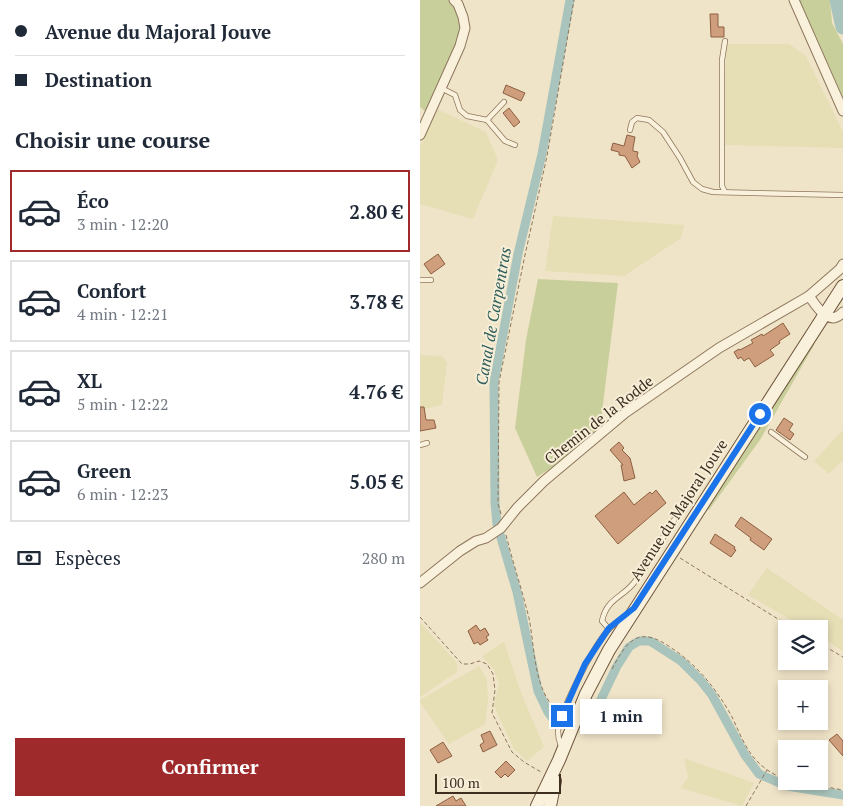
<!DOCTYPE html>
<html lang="fr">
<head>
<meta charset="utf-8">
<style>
	:root { --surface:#fff; --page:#f2f2f3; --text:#1f2937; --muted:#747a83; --line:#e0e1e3; --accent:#9e2a2b }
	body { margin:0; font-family:"PT Serif",serif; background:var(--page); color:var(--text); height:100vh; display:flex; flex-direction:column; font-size:19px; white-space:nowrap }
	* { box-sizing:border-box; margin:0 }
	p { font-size:16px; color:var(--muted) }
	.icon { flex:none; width:28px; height:28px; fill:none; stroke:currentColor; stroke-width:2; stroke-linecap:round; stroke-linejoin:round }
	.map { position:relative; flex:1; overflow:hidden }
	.details { display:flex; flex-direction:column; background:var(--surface); width:420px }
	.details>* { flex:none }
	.hud { display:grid; align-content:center; height:110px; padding:0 15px; background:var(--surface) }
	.buttons { position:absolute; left:358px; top:620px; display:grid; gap:10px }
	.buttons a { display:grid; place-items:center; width:50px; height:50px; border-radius:0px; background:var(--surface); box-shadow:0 2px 8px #0003; font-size:25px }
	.scale { position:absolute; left:15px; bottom:12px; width:126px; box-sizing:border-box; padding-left:5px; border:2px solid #3d2e20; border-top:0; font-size:14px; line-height:18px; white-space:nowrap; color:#3d2e20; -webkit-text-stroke:4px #f7eed8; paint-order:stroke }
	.end { position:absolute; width:22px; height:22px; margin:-11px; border:6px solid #1a73e8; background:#fff; box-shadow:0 0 0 2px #fff }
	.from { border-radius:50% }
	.bubble { position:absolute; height:35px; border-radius:0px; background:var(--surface); box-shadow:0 2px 8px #0003; font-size:16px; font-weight:800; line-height:35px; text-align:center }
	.hud b { display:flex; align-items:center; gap:18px; height:48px; font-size:19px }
	.hud b+b { border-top:1px solid var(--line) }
	.hud i { width:12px; height:12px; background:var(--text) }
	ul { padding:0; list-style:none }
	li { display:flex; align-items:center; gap:15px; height:82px; margin:0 10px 8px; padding:0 5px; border:2px solid var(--line); border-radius:0px }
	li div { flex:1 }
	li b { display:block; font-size:19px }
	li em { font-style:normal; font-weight:800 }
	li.on { border-color:var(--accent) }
	li>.icon { width:45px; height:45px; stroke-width:1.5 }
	h2 { padding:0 15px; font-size:22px; line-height:60px }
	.pay { display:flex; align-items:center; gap:12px; height:55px; padding:0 15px; font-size:19px }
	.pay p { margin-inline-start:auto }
	.action { display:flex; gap:10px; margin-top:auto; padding:10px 15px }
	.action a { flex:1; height:58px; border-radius:0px; background:var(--accent); color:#fff; font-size:20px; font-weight:800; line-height:58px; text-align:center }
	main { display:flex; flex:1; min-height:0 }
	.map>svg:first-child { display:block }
	.farmland { fill:#e6deb5 }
	.green { fill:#c9cf9b }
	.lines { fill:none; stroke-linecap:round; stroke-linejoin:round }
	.canal { stroke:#a9c4bc; stroke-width:9 }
	.river { stroke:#a9c4bc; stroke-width:15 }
	.building { fill:#cf9f7d; stroke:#8d5f41 }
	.service-casing { stroke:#8d765c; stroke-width:6 }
	.minor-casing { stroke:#8d765c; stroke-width:11 }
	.secondary-casing { stroke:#6f573f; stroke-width:14 }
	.path { stroke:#8d765c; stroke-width:1; stroke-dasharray:4 2.5; stroke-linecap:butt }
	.service { stroke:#faf1dc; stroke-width:4.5 }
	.minor { stroke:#faf1dc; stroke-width:9 }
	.secondary { stroke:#faf1dc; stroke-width:12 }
	.route { stroke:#1a73e8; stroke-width:6 }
	.labels { text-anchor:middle; stroke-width:4; stroke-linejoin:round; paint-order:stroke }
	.street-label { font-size:15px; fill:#3d2e20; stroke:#f7eed8 }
	.water-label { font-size:16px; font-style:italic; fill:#2f5d5a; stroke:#f7eed8 }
</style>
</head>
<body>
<main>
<section class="details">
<div class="hud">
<b><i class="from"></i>Avenue du Majoral Jouve</b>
<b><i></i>Destination</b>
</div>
<h2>Choisir une course</h2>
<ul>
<li class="on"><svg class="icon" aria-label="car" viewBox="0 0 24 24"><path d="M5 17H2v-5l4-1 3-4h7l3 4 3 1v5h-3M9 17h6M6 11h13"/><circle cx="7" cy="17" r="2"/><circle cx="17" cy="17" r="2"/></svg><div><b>Éco</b><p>3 min · 12:20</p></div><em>2.80 €</em></li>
<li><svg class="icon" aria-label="car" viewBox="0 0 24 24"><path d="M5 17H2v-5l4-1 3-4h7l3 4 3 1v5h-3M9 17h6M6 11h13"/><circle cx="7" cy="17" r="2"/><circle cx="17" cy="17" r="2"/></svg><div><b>Confort</b><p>4 min · 12:21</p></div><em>3.78 €</em></li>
<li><svg class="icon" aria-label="car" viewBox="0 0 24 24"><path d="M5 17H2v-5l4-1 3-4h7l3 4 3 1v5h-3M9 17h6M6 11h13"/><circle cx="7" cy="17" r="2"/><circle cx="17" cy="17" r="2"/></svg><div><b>XL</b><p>5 min · 12:22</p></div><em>4.76 €</em></li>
<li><svg class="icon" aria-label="car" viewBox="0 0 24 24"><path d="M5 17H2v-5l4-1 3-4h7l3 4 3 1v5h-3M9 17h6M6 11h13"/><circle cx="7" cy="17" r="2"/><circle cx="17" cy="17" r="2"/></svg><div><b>Green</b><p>6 min · 12:23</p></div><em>5.05 €</em></li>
</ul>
<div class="pay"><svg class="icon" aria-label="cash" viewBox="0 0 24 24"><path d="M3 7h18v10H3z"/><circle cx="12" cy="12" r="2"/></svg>Espèces<p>280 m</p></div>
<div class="action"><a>Confirmer</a></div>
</section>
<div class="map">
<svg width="423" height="806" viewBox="0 0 423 806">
	<rect width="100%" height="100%" fill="#f0e4c8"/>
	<g class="farmland">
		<path d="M307,44h62l17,12 37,76v16l-118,-3v-71z"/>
		<path d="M17,109l49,23 12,28 -25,59 -53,-15v-57z"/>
		<path d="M133,216l131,9 -3,13 -57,38 -79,-5z"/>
		<path d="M0,355l22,1 5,7 -5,42 -22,5z"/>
		<path d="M423,430v30l-14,14 -15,-13z"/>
		<path d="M347,568l76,52v31l-24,-15v-7h-12l-59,-34z"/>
		<path d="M0,622l37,41v9l-37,25z"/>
		<path d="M84,642l16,48 24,57 -17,14 -13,-12 -17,-36 -3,-10 5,-19 -6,-16 -11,-12z"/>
		<path d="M59,666l8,14 1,22 -3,22 -36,20 -29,-42v-2z"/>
		<path d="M264,758l70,25 -12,23 -61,-18 7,-11z"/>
	</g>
	<g class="green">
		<path d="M0,0h29c3,5 9,10 11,16 6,22 -24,74 -34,96l-6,-5z"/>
		<path d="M378,0h32l2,23 11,21v60z"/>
		<path d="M118,279l80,4 -18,145 -44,37 -19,12 -22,-49 11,-88z"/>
		<path d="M393,343l1,2 -54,95 -51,70h-3z"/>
	</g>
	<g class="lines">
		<g class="canal">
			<path d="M136,723l-8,-11 -10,-21 -21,-99 -20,-68 -2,-21 -1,-121 24,-128 24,-100 28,-154"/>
			<path d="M165,727l9,-13 23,-48 12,-19 10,-6h11l31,20 20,20 11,14 33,60 14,19 28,12 56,9"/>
		</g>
		<path class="river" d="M417,0l6,27"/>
	</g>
	<g class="building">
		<path d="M290,14h8v13h6v10h-13z"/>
		<path d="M86,85l19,8 -4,8 -18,-8z"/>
		<path d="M89,108l11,14 -6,5 -11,-14z"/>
		<path d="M207,135l8,2 -2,11v3l5,1 -1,4 3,6 -8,6 -7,-12 -6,-1v-3l-8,-2 2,-7 11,3z"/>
		<path d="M18,254l7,10 -14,10 -7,-10z"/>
		<path d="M363,323l7,11 -11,7 1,2 -10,7 4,5 -19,12 -6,-9 -5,3 -3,-4 -3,2 -4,-7 5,-3 1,1 13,-7 -2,-3 11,-6 1,2z"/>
		<path d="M0,407h4l2,13h8l2,8 -16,3z"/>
		<path d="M364,418l9,6 -4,6 5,4 -4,6 -14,-10z"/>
		<path d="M199,442l5,6 -2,2 8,8 5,20 -11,3 -3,-16h2l-13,-15z"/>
		<path d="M236,490l10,13 -48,41 -23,-28 29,-24 10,13 16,-13 2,2z"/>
		<path d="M321,517l31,22 -8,11 -14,-10 1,-2 -16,-12z"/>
		<path d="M295,534l20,13 -1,2 2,1 -5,7 -21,-14z"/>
		<path d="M56,625l4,6 5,-3 4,7 -3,2 2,3 -8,5 -2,-3 -4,2 -6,-13z"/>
		<path d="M70,731l7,14 -14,7 -3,-7 4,-3 -3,-7z"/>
		<path d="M417,734l6,7v15l-14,-16z"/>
		<path d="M23,742l9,14 -14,7 -8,-13z"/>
		<path d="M86,761l9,9 -7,7 -3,-3 -4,4 -6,-6z"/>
		<path d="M33,796l3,5 5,-3 5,8h-30z"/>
	</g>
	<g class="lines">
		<g class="service-casing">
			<g id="service">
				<path d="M305,41l-3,19v126l3,6"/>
				<path d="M21,88l14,7 5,15 7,6 20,4 18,21 10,4"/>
				<path d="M67,120l17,-18"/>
				<path d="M210,130l2,-8 5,-4 12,2 14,12 17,26 13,24 9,7 11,3 130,3"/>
				<path d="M0,280h11"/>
				<path d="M351,432l34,25"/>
				<path d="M0,445l7,-2"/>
				<path d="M189,629l-7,-8c5,-24 23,-24 34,-41 14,-19 25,-40 38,-60"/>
				<path d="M141,746c-2,-5 -3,-9 -3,-15 3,-22 36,-87 52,-103 5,-5 11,-9 16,-13"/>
			</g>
		</g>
		<g class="minor-casing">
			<g id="minor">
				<path d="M374,0l49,111"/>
				<path d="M0,135l40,-89 5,-18 -2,-11 -5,-13 -4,-4"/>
				<path d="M389,296c8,11 20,32 34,16"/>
				<path d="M0,583l40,-32 16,-10 10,-3 15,-10 16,-20 27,-27 81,-68 94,-65 90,-52 31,-27 3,-5"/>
			</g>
		</g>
		<g class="secondary-casing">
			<g id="secondary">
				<path d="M117,806l22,-46 27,-66 23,-44 234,-364"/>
				<path d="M130,806l5,-25"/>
			</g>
		</g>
		<g class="path">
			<path d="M81,514l-3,-10 1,-122 26,-127 22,-99 27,-156"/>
			<path d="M86,535c7,28 16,55 23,83 6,29 4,69 27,92"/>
			<path d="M260,558l114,71"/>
			<path d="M0,617l42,47h8l9,-3 8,3 6,10 2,16 -3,23 20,39 12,10 17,10"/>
			<path d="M399,643l24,14"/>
			<path d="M192,669c15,-28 26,-44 58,-22 26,17 45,40 61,68 8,16 15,37 29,49 7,7 17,12 26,16"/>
			<path d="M372,781l51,9"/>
			<path d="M326,806l21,-36"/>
		</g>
		<use href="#service" class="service"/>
		<use href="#minor" class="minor"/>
		<use href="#secondary" class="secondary"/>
	</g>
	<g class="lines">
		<path class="route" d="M142,716l23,-52 24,-36 25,-20 126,-194"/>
	</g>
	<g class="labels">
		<g class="street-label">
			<text transform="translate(179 420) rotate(-38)" y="5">Chemin de la Rodde</text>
			<text transform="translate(259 510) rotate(-57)" y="5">Avenue du Majoral Jouve</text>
		</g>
		<g class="water-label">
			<text transform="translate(73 316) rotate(-80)" y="6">Canal de Carpentras</text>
		</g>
	</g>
</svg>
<div class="buttons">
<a><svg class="icon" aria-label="layers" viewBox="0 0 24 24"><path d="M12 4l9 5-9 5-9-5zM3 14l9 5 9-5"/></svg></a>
<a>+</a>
<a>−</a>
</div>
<div class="scale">100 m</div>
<i class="end from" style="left:340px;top:414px"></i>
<i class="end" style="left:142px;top:716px"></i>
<div class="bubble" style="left:160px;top:699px;width:82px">1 min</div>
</div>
</main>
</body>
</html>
